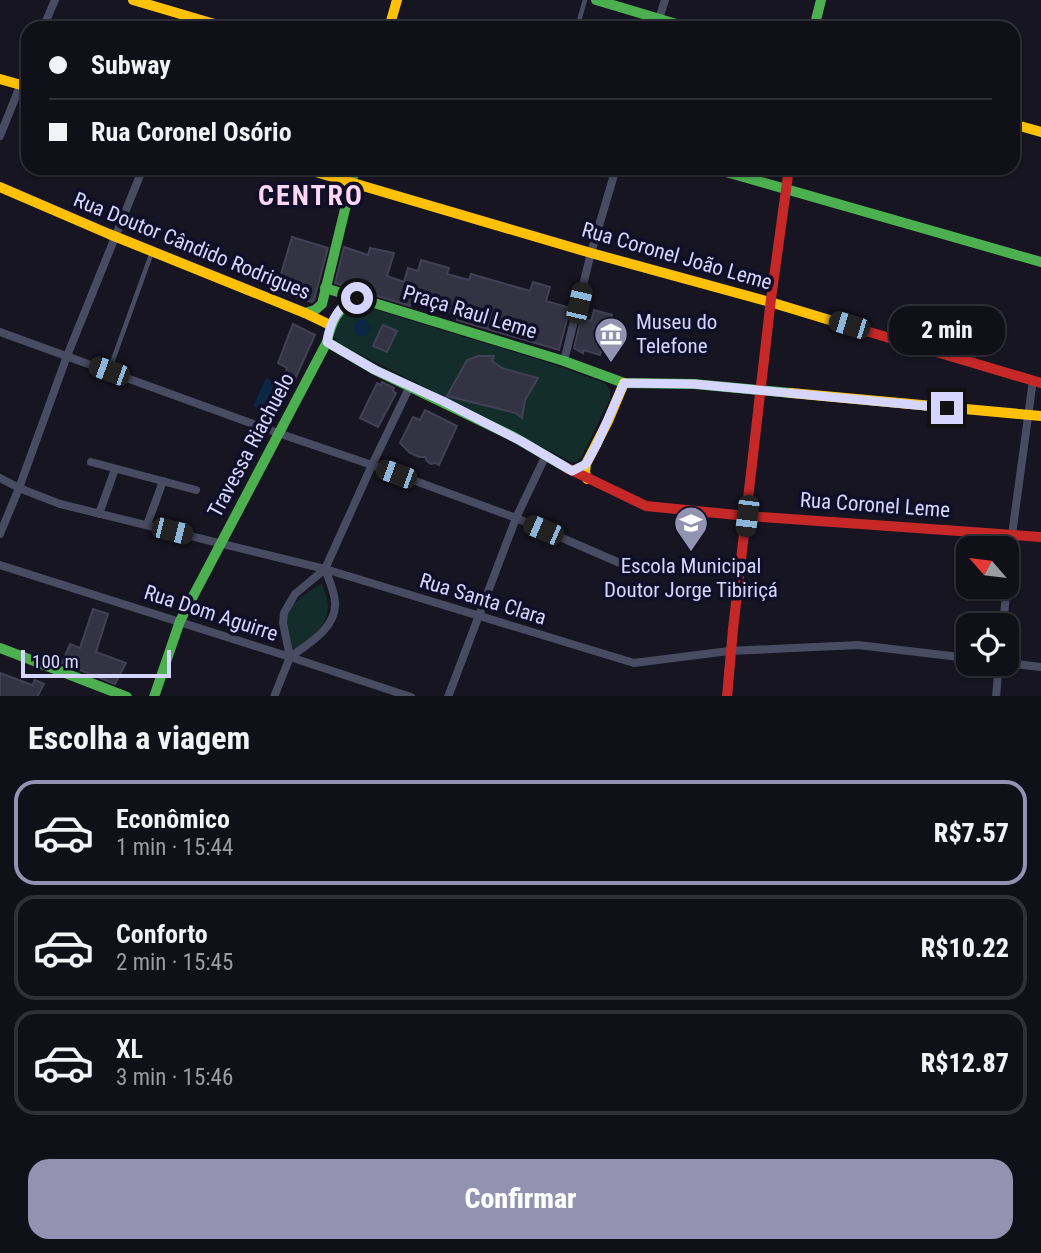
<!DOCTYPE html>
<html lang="pt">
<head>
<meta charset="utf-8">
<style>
	:root { --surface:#101019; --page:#1e1e26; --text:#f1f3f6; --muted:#9c9da2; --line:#303038; --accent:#9392b1 }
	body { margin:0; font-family:"Roboto Condensed",sans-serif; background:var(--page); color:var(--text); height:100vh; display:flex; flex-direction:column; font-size:26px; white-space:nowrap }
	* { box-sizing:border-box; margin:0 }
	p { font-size:23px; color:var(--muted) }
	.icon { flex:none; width:38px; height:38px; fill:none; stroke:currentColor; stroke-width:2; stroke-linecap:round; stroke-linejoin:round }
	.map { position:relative; height:696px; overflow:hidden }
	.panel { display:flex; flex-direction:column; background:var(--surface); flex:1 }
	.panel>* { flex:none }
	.top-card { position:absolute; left:21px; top:21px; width:999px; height:154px; border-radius:21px; box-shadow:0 2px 5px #0004,0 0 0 2px var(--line); display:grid; align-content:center; height:154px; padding:0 28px; background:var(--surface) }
	.needle { width:46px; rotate:298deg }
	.buttons { position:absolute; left:956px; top:536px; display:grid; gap:14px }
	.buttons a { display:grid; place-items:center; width:63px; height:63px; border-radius:14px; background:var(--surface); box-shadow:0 2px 5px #0004,0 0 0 2px var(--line); font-size:35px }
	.scale { position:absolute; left:21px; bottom:18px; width:150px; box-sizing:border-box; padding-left:7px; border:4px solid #d6d5ff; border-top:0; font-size:19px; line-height:24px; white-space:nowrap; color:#d6d5ff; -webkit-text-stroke:5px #110f27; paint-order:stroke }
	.end { position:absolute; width:32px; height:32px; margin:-16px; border:9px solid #d6d5ff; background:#111; box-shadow:0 0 0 4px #111 }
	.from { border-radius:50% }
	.bubble { position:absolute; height:49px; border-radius:21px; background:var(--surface); box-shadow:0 2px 5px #0004,0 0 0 2px var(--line); font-size:23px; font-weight:800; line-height:49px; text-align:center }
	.car { position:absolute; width:21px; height:42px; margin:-21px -10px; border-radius:9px; box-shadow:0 0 5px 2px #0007; background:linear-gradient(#222 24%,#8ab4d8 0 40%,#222 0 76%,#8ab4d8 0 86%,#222 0) }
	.top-card b { display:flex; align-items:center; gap:24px; height:66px; font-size:26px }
	.top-card b+b { border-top:2px solid var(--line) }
	.top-card i { width:18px; height:18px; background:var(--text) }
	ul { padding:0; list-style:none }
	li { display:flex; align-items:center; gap:21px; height:105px; margin:0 14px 10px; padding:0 14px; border:4px solid var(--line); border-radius:21px }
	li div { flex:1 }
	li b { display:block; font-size:26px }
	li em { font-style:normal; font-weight:800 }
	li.selected { border-color:var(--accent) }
	li>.icon { width:63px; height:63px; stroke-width:1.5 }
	h2 { padding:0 28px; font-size:32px; line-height:84px }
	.cta { display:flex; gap:14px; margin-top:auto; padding:14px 28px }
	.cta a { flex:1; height:80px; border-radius:21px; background:var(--accent); color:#fff; font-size:28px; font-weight:800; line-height:80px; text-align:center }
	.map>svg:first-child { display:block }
	.green { fill:#132d2b }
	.water { fill:#0c2646 }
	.building { fill:#343343; stroke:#424055; stroke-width:2 }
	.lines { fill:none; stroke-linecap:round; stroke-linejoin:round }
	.lane { stroke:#494b62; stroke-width:4.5 }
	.street { stroke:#494b62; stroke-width:8 }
	.fast { stroke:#4caf50; stroke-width:10 }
	.slow { stroke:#ffc107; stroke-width:10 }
	.jam { stroke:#c62828; stroke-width:10 }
	.route { stroke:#d6d5ff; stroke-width:9 }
	.labels { text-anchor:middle; stroke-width:7; stroke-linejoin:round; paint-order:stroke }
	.street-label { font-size:21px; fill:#d6d5ff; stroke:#110f27 }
	.poi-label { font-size:21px; fill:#d6d5ff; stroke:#110f27; text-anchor:start }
	.district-label { font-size:28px; font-weight:bold; letter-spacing:2px; fill:#ffd7f4; stroke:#110f27 }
</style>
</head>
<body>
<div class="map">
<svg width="1041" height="697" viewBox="0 0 1041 697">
	<rect width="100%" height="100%" fill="#161521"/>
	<g class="green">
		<path d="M357,304l189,58 59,21 5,7v9l-29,59 -5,4h-4l-236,-120c-6,-15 6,-34 21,-38z"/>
		<path d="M322,584c2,7 6,15 6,22 -1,22 -18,33 -34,43 -19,-32 -1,-50 28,-65z"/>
	</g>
	<g class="water">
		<circle cx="362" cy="328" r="8"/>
		<path d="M266,378l16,8 -13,28 -16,-8z"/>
	</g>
	<g class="building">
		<path d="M292,237l36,11 -14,52 -2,2 -36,-11z"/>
		<path d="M344,247l24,8 2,-7 24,5 -7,23 17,6 4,-14 10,3 3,-11 28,8 -2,6 22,6 2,-6 59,17 3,-9 17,5 -4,14 24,7 -11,42 -102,-30 1,-5 -47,-14 -1,5 -75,-23z"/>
		<path d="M594,310l18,5 -12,40 -17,-5v3l-9,-5 7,-29 10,2z"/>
		<path d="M293,324l22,11 -20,44 -11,-3 3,-8 -9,-5z"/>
		<path d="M383,325l14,6 -10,21 -14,-6z"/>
		<path d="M478,356h16l-2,5 10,7 36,10 -13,22 -3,18 -6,-5 -69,-17 20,-36z"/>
		<path d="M382,382l12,6 -1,3 3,2 -18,34 -18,-9 17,-35 4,2z"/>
		<path d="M425,410l32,16 -18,39 -3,-2 -5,1 -4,-3 -2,-4h-6l-9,-4 -10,-10 13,-26 7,3z"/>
		<path d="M93,609l15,5 -12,38 30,11 -11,21 -53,-21 8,-19 10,4z"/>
		<path d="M0,673l32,12 3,-5 9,4 -7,13h-37z"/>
	</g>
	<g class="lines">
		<g class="lane">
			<path d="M577,28l8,-28"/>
			<path d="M109,371l43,-119"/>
		</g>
		<g class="street">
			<path d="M43,28l12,-28"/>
			<path d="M656,28l9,-28"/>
			<path d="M0,136l28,-70"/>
			<path d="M0,332l278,101 94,32 144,53 120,52"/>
			<path d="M564,361l27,-108 25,-85"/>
			<path d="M91,462l105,28"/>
			<path d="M0,478l19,10 41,16 265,65 309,94 95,-12 129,-6 110,13"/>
			<path d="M99,514l16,-45"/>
			<path d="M147,525l16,-44"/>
			<path d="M0,534l19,-46 48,-132 76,-188"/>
			<path d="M0,565l290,92 121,40"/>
			<path d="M325,569c4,11 9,21 10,33 2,26 -27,42 -45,55l-7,-34 1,-10 11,-19 30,-25 47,-104 38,-79"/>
			<path d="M1003,625l9,-90 21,-155"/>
			<path d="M1006,663l35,4"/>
			<path d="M274,697l16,-40"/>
			<path d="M448,697l68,-179 30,-63"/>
			<path d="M996,697l3,-34"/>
		</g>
		<g class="fast">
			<path d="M596,0l94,28"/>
			<path d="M814,28l7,-28"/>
			<path d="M712,168l329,94"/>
			<path d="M325,288l239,73 60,22 70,1 97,9"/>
			<path d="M305,313l10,-3 7,-6 33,-136"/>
			<path d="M327,342l48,28 139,67 53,31"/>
			<path d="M0,648l127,49"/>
			<path d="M154,697l26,-76 147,-279c4,-20 11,-35 30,-44"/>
		</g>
		<g class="slow">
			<path d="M133,0l95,28"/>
			<path d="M389,28l8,-28"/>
			<path d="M0,79l28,8"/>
			<path d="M1013,124l28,8"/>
			<path d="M302,168l289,85 179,49 86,26"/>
			<path d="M0,187l109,47 196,79 25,12"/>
			<path d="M791,393l250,23"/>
			<path d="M587,479l-2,-7 1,-8 22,-43 16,-38"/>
		</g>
		<g class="jam">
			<path d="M856,328l185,55"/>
			<path d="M567,468l79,38 101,10 294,21"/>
			<path d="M727,697l6,-68 38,-330 18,-131"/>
		</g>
	</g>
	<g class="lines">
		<path class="route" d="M357,298c-20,7 -27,25 -30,44l48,28 68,31 78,40 51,30 14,-7 11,-20 27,-61 70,1 253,24"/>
	</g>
	<defs>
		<g id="museum-pin" transform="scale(1.75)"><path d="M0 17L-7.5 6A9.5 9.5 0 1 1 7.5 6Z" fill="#9392b1" stroke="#110f27"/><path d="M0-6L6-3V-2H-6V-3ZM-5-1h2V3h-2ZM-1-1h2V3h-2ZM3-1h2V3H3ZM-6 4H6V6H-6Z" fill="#fff"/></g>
		<g id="school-pin" transform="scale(1.75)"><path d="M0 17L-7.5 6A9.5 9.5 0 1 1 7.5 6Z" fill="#9392b1" stroke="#110f27"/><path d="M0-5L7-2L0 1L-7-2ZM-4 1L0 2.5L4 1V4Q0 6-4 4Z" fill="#fff"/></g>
	</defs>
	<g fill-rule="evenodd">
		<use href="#museum-pin" x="611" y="334"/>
		<use href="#school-pin" x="691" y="523"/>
	</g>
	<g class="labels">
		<g class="street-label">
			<text transform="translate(192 246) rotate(22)" y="7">Rua Doutor Cândido Rodrigues</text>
			<text transform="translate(677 256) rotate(16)" y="7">Rua Coronel João Leme</text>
			<text transform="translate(470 312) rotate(17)" y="7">Praça Raul Leme</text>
			<text transform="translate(251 445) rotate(-62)" y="7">Travessa Riachuelo</text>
			<text transform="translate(875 505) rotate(4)" y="7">Rua Coronel Leme</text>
			<text transform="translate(483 599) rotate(17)" y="7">Rua Santa Clara</text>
			<text transform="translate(211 613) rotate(18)" y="7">Rua Dom Aguirre</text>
		</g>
		<g class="poi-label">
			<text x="636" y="329">Museu do<tspan x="636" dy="24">Telefone</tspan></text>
			<text x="691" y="573" text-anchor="middle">Escola Municipal<tspan x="691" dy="24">Doutor Jorge Tibiriçá</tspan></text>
		</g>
		<g class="district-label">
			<text x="311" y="205">CENTRO</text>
		</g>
	</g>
</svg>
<div class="buttons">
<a><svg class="needle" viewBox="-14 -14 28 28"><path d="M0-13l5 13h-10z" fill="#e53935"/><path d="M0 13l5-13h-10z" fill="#9c9da2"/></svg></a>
<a><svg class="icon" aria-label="locate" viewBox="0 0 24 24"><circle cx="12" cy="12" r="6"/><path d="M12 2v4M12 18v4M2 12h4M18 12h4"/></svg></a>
</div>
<div class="scale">100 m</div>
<i class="end from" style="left:357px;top:298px"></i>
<i class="end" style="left:947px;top:408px"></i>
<div class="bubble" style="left:889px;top:306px;width:116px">2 min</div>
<i class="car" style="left:579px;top:303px;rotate:13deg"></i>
<i class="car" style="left:849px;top:325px;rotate:287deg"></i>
<i class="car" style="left:109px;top:371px;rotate:290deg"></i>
<i class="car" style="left:396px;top:474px;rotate:290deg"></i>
<i class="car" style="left:747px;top:516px;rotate:187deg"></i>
<i class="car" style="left:543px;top:530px;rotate:293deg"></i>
<i class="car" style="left:172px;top:531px;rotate:104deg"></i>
<div class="top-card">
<b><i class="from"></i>Subway</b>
<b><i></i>Rua Coronel Osório</b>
</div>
</div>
<section class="panel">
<h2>Escolha a viagem</h2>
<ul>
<li class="selected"><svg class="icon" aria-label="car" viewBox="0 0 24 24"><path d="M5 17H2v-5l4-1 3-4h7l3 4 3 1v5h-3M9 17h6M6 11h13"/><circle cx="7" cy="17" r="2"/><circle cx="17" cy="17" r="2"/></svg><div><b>Econômico</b><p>1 min · 15:44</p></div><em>R$7.57</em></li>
<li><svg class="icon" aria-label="car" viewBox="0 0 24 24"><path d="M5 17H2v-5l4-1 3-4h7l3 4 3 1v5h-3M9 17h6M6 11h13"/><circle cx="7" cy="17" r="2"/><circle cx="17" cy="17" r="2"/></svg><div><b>Conforto</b><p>2 min · 15:45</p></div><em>R$10.22</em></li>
<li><svg class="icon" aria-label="car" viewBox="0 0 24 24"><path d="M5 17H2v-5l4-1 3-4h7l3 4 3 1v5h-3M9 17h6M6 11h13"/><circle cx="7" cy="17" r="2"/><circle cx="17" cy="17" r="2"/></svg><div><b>XL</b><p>3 min · 15:46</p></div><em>R$12.87</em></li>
</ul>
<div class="cta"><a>Confirmar</a></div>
</section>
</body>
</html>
